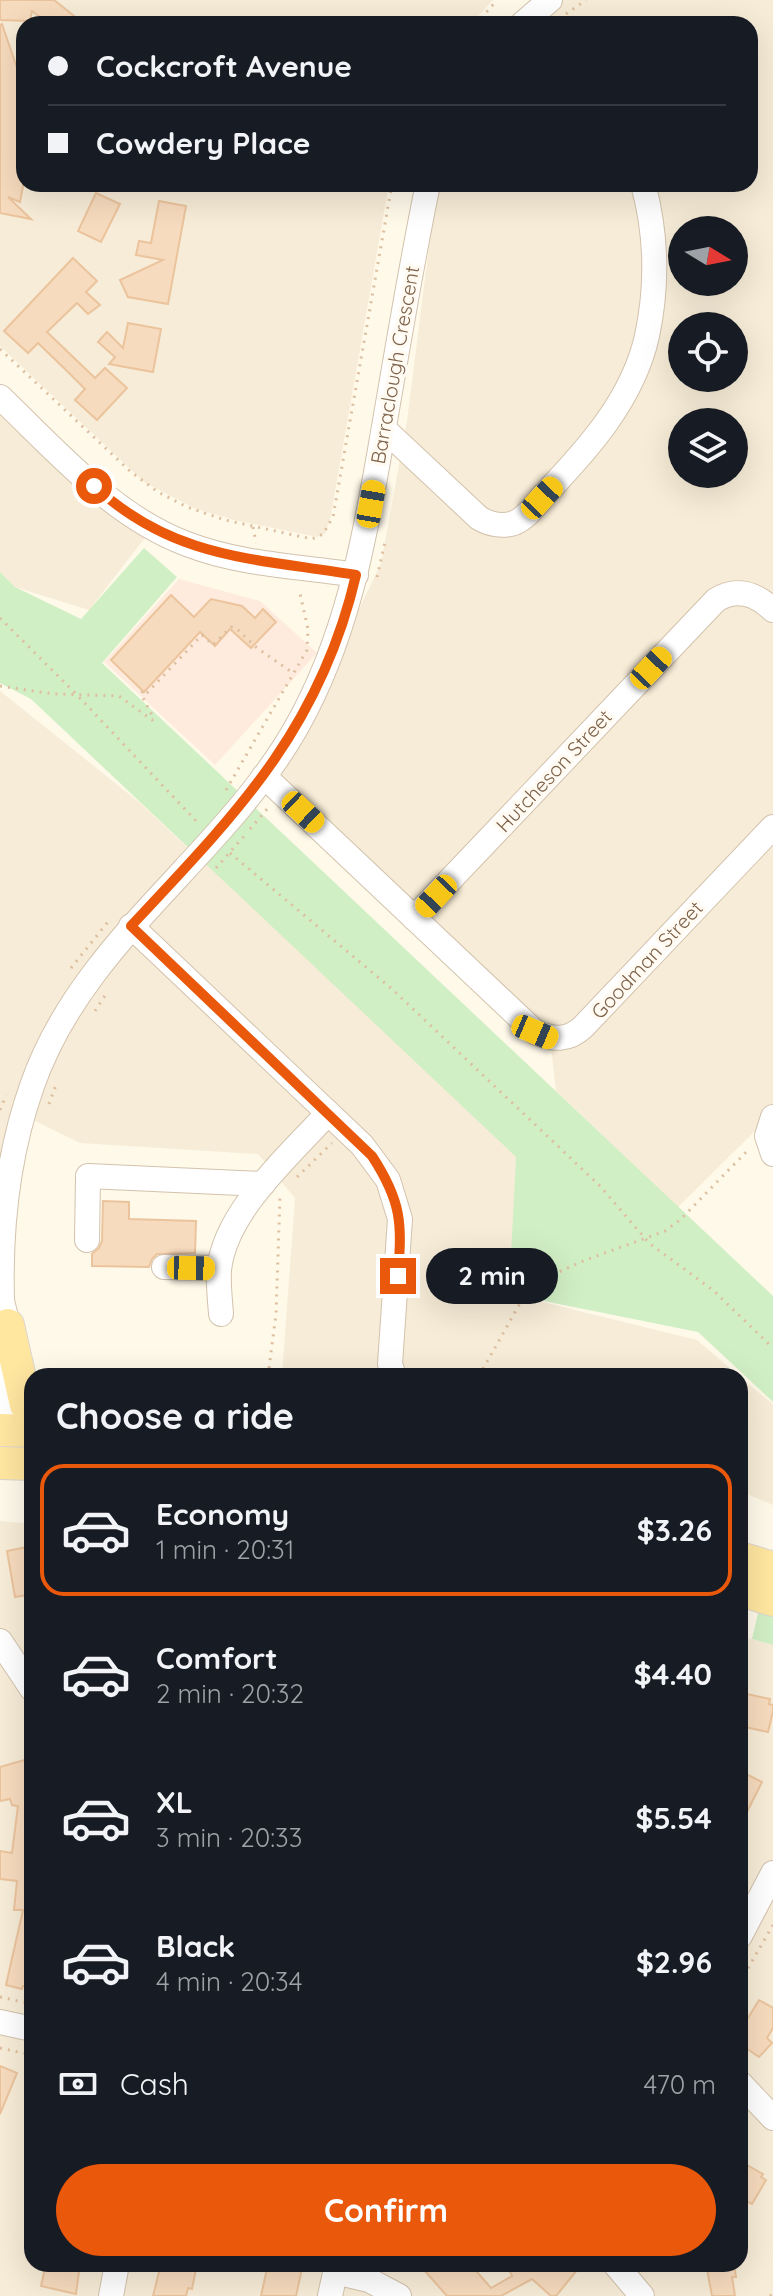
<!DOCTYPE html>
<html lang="en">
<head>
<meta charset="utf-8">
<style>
	:root { --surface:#171b24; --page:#242831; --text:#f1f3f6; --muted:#9ea1a6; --line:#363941; --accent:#ea580c }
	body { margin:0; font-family:Quicksand,sans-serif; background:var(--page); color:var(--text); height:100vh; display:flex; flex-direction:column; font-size:30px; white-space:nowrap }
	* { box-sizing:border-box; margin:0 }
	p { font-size:26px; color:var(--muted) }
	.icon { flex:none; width:44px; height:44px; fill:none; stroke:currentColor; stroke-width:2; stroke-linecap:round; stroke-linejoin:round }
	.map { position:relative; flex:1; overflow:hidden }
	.sheet { position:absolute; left:24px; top:1368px; width:724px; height:904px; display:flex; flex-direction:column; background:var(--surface); border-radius:24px; box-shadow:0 8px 32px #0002 }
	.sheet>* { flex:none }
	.top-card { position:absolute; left:16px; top:16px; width:742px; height:176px; border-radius:24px; box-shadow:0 8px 32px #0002; display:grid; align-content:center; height:176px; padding:0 32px; background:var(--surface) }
	.needle { width:52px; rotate:100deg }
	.buttons { position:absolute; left:668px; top:216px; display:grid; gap:16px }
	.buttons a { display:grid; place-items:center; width:80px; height:80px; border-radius:50%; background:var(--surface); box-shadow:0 8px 32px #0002; font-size:40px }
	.end { position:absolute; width:36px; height:36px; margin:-18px; border:10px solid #ea580c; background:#fff; box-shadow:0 0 0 4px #fff }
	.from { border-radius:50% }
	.bubble { position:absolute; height:56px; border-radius:28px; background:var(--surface); box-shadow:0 8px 32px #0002; font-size:26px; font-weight:700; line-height:56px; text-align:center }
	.car { position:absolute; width:24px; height:48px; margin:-24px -12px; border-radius:10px; box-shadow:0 0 6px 2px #0007; background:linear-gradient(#f5c518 24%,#345 0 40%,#f5c518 0 76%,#345 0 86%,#f5c518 0) }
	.top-card b { display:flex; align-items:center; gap:28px; height:76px; font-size:30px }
	.top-card b+b { border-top:2px solid var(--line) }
	.top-card i { width:20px; height:20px; background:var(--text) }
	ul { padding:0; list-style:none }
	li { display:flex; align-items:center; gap:24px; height:132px; margin:0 16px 12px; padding:0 16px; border:4px solid transparent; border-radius:24px }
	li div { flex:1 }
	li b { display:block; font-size:30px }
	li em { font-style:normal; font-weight:700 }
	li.active { border-color:var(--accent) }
	li>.icon { width:72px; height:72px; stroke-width:1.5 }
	h2 { padding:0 32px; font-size:36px; line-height:96px }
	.pay { display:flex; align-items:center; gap:20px; height:88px; padding:0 32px; font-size:30px }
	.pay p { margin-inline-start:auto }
	.primary-button { display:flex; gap:16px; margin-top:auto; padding:16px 32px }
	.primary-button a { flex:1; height:92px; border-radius:48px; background:var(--accent); color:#fff; font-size:32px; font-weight:700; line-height:92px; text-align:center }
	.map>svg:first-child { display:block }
	.residential { fill:#f7ecd7; fill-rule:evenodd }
	.commercial { fill:#ffebdd }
	.green { fill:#d1efc5 }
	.building { fill:#f7dbbe; stroke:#ebc49d; stroke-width:2 }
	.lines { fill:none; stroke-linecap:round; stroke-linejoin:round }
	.minor-casing { stroke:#d3c2ad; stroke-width:26 }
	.major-casing { stroke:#ddd6d0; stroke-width:34 }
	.path { stroke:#ddbfa0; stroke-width:3; stroke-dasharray:2 6; stroke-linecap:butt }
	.minor { stroke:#fff; stroke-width:24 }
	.major { stroke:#ffe7a0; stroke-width:32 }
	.route { stroke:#ea580c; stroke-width:10 }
	.labels { text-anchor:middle; stroke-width:7; stroke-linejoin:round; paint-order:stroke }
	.street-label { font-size:20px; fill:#7d6149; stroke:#fffbf2 }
</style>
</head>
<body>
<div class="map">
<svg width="773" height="2296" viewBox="0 0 773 2296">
	<rect width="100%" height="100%" fill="#fef9e9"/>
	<g class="residential">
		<path d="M0,0h493l-22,24h-447v160h365l-59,336 -5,14 -8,3 -83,-17 -40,-12 -50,-26 -144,-136z"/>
		<path d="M562,0h211v1113l-95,94 -122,-116 -6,-53 -277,-253 108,-221 26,-143 30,-237h313v-160h-214zM682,230h52v52h-52zM682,326h52v52h-52zM682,422h52v52h-52z"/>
		<path d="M0,403l147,132 -58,75 -74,-23 -15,-15z"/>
		<path d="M0,691l140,112 48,45 -105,121 -33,49 -34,80 -16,60z"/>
		<path d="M201,852l315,305 -6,137 187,46 42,36h-457l13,-178 -37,-44 -178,-11 -57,-28 25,-64z"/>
		<path d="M740,1377l33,27v101l-33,-14z"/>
		<path d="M0,1521l32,3v740h708v-628l33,9v651h-773z"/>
	</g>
	<path class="commercial" d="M179,579l81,22 57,52 -102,112 -111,-103z"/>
	<g class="green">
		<path d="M144,548l33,29 -75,86 671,633v106l-75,-70 -189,-38 7,-137 -485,-458 -31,-16v-111l15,15 66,32z"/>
		<path d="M773,1548v97l-21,-6z"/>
	</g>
	<g class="building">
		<path d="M0,0h54l29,23 -30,1 2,-2h-8l-15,-11 -2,10 -30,-1z"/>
		<path d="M2,24l15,44 7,-9v122l-4,21 -12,-5 23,22 -31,-6v-188z"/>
		<path d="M96,193l24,11 -19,38 -23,-11z"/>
		<path d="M159,201l27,5 -18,98 -40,-7 -8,-17 43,-20 -27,-5 3,-14 12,2z"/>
		<path d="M73,258l24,23 -11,11 14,13 -12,9 -11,-11 -30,29 48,46 10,-10 22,20 -30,32 -22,-20 10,-11 -17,-17 -30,-29 -10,10 -24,-22z"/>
		<path d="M128,323l33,6 -8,43 -44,-8 6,-7 -17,-15 9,-10 16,16z"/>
		<path d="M171,595l23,22 17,-18 31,7 13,12 8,-9 13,13 -25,26 -21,-19 -15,17 -15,-14 -56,60 -33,-32z"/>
		<path d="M103,1201l26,1v17l67,2 -1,32 -38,1 -5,5 -3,8 -57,-1v-12l7,-6 3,-7z"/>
		<path d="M32,1546v48l-17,3 -8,-46z"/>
		<path d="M747,1694l23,5 -1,5 4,1v6l-5,21 -28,-6z"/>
		<path d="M28,1759l4,15v214l-9,-2 -1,3 -16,-4 17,-75h-9l3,-29 -17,-2v-28l12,2 6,-47 -6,-1 -2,-6 -10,2v-34z"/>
		<path d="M740,1771l22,11 -22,44z"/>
		<path d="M759,2000l14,8v20l-6,10 5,5 -13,14 -19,-13v-13z"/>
		<path d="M0,2066l17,7 -17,41z"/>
		<path d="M745,2164l18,10 -2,3 5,3 -14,24 -12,-6v-26z"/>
		<path d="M46,2264h34l-4,30 -35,-8z"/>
		<path d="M161,2264h31v4l4,1 -4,20 -4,-1 -2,8h-33z"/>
		<path d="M268,2264h35l-7,32h-35z"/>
		<path d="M433,2264h37l21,24 21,-12 -3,-7 12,-5h61l-26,32h-5l-19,-17 -31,17h-54l-22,-25z"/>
		<path d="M706,2264h28l2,13h-4l3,19h-23z"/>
	</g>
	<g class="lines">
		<g class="minor-casing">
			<g id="minor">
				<path d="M522,24l28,-24"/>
				<path d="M0,397c57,54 112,119 187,147 54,21 112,22 169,31"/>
				<path d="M384,429l95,89c10,6 23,9 35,5 13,-5 22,-19 31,-29 43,-45 88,-95 102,-158 11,-52 10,-101 -4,-152"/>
				<path d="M264,776l271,256c18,8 33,9 48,-5l190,-200"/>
				<path d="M414,918l302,-318c21,-13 40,-6 57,10"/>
				<path d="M131,926l231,219 26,35 12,39 -10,145 4,12"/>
				<path d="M773,1117l-6,19 6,18"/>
				<path d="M87,1240l1,-64 175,8"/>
				<path d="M164,1267l55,1"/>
				<path d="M221,1314c-1,-15 -3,-30 -2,-44 6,-59 71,-115 109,-157"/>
				<path d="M0,1420c7,-29 10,-64 8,-94 -1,-9 -5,-17 -6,-27 -2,-71 6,-145 30,-213 50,-145 190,-228 264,-358 50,-88 68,-185 85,-284 15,-86 29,-174 47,-260"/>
				<path d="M0,1641l32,48"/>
				<path d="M740,1936l33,-63"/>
				<path d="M0,2022l32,7"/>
				<path d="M740,2083l33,35"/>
				<path d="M615,2264l27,32"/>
				<path d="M335,2272l34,8 30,16"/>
				<path d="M111,2296l6,-32"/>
				<path d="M330,2296l7,-32"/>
			</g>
		</g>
		<g class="major-casing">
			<g id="major">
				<path d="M8,1325l18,80 6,7"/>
				<path d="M0,1430l32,1"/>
				<path d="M0,1463l32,1"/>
				<path d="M740,1558l33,10"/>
				<path d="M740,1590l33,10"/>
			</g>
		</g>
		<g class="path">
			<path d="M566,14l20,-14"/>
			<path d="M476,24l21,-24"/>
			<path d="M0,349l131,123 27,20 29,15 38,13 87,19 11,-5 10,-17 59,-333"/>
			<path d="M253,527l3,16"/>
			<path d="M377,577l9,-39"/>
			<path d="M0,618l77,77 121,128"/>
			<path d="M0,686l54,8 65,2 33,24 2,-1 -13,-25 2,-3 3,3 56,-59 11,10 18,-18 5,1 21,20 36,25"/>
			<path d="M226,790l81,-140 1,-21 -9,-40"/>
			<path d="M250,829l19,-22"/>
			<path d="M230,853l162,136 208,197 49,57 65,48 59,57"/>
			<path d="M216,868l29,-33"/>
			<path d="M71,968l40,-50"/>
			<path d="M95,1011l11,-17"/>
			<path d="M49,1104l7,-19"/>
			<path d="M0,1110l6,-15"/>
			<path d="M297,1177l35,-34"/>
			<path d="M268,1376l8,-62 4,-117"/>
			<path d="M479,1376l48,-85 14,-11 42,-19 82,-30 15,-11 70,-72"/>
			<path d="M740,1982l33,-57"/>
			<path d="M0,1997l32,7"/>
			<path d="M0,2048l32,7"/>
			<path d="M770,2296l3,-3"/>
		</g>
		<use href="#minor" class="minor"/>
		<use href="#major" class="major"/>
	</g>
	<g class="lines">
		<path class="route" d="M94,486c81,74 160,72 262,89 -36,155 -121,240 -225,351l241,230c30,46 30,67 26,120"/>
	</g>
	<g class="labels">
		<g class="street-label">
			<text transform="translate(395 365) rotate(-80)" y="7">Barraclough Crescent</text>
			<text transform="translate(554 771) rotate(-47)" y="7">Hutcheson Street</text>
			<text transform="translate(647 960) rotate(-47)" y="7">Goodman Street</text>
		</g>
	</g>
</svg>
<div class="buttons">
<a><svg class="needle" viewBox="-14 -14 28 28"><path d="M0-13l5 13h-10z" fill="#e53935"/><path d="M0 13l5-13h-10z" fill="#9ea1a6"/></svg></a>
<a><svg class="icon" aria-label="locate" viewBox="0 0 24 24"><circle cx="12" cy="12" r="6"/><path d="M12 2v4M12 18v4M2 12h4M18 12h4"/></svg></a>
<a><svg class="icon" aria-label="layers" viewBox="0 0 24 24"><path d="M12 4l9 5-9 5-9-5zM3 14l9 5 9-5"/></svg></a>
</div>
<i class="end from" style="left:94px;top:486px"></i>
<i class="end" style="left:398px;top:1276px"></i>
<div class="bubble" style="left:426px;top:1248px;width:132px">2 min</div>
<i class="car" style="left:542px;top:498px;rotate:43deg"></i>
<i class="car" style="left:371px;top:504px;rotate:10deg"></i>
<i class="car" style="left:651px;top:668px;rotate:43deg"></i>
<i class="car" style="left:303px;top:812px;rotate:133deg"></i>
<i class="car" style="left:436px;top:896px;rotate:223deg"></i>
<i class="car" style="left:535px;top:1032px;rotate:113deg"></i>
<i class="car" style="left:191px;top:1268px;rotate:91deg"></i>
<div class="top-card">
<b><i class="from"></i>Cockcroft Avenue</b>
<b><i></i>Cowdery Place</b>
</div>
<section class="sheet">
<h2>Choose a ride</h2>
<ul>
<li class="active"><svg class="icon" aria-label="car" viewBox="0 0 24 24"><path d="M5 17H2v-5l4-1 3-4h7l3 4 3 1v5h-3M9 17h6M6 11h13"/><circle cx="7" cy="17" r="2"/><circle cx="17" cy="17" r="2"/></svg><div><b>Economy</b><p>1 min · 20:31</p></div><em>$3.26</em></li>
<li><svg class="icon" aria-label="car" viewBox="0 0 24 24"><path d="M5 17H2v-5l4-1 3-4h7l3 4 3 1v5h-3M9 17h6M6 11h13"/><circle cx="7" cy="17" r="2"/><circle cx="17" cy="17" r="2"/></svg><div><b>Comfort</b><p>2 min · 20:32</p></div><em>$4.40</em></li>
<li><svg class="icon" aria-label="car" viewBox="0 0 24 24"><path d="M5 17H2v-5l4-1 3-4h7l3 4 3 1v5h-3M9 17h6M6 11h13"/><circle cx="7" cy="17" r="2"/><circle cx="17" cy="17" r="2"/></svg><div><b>XL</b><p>3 min · 20:33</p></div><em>$5.54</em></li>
<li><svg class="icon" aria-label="car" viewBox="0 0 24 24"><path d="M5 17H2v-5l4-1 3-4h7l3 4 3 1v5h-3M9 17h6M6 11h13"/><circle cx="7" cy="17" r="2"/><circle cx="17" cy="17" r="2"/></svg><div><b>Black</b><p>4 min · 20:34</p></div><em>$2.96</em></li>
</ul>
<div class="pay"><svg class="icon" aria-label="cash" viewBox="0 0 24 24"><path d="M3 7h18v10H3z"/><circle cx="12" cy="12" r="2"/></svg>Cash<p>470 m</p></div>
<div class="primary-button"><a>Confirm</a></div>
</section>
</div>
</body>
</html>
